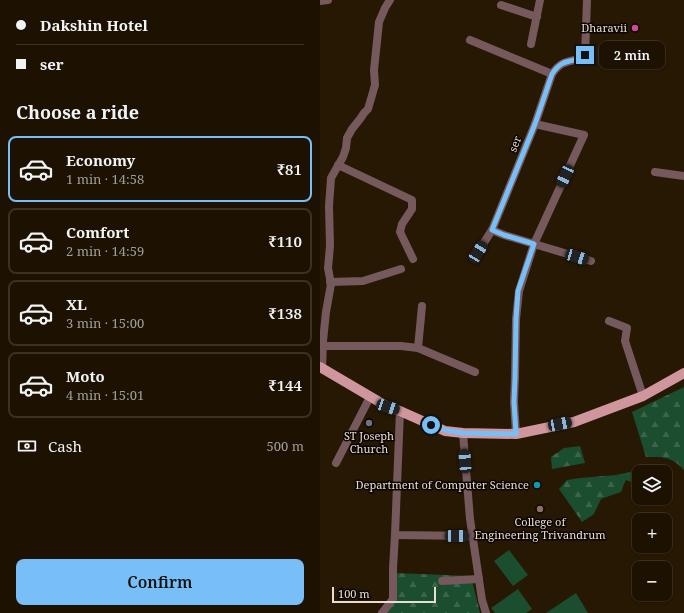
<!DOCTYPE html>
<html lang="en">
<head>
<meta charset="utf-8">
<style>
	:root { --surface:#1d1202; --page:#2a2011; --text:#f1f3f6; --muted:#a09e99; --line:#3b3224; --accent:#78bff7 }
	body { margin:0; font-family:"Noto Serif",serif; background:var(--page); color:var(--text); height:100vh; display:flex; flex-direction:column; font-size:15px; white-space:nowrap }
	* { box-sizing:border-box; margin:0 }
	p { font-size:13px; color:var(--muted) }
	.icon { flex:none; width:22px; height:22px; fill:none; stroke:currentColor; stroke-width:2; stroke-linecap:round; stroke-linejoin:round }
	.map { position:relative; flex:1; overflow:hidden }
	.details { display:flex; flex-direction:column; background:var(--surface); width:320px }
	.details>* { flex:none }
	.banner { display:grid; align-content:center; height:88px; padding:0 16px; background:var(--surface) }
	.fabs { position:absolute; left:312px; top:465px; display:grid; gap:8px }
	.fabs a { display:grid; place-items:center; width:40px; height:40px; border-radius:8px; background:var(--surface); box-shadow:0 1px 3px #0004,0 0 0 1px var(--line); font-size:20px }
	.scale { position:absolute; left:12px; bottom:10px; width:104px; box-sizing:border-box; padding-left:4px; border:2px solid #e8ddd0; border-top:0; font-size:11px; line-height:14px; white-space:nowrap; color:#e8ddd0; -webkit-text-stroke:3px #0b0501; paint-order:stroke }
	.end { position:absolute; width:18px; height:18px; margin:-9px; border:5px solid #78bff7; background:#111; box-shadow:0 0 0 2px #111 }
	.from { border-radius:50% }
	.bubble { position:absolute; height:28px; border-radius:8px; background:var(--surface); box-shadow:0 1px 3px #0004,0 0 0 1px var(--line); font-size:13px; font-weight:600; line-height:28px; text-align:center }
	.car { position:absolute; width:12px; height:24px; margin:-12px -6px; border-radius:5px; box-shadow:0 0 3px 1px #0007; background:linear-gradient(#222 24%,#8ab4d8 0 40%,#222 0 76%,#8ab4d8 0 86%,#222 0) }
	.banner b { display:flex; align-items:center; gap:14px; height:38px; font-size:15px }
	.banner b+b { border-top:1px solid var(--line) }
	.banner i { width:10px; height:10px; background:var(--text) }
	ul { padding:0; list-style:none }
	li { display:flex; align-items:center; gap:12px; height:66px; margin:0 8px 6px; padding:0 8px; border:2px solid var(--line); border-radius:8px }
	li div { flex:1 }
	li b { display:block; font-size:15px }
	li em { font-style:normal; font-weight:600 }
	li.current { border-color:var(--accent) }
	li>.icon { width:36px; height:36px; stroke-width:1.5 }
	h2 { padding:0 16px; font-size:18px; line-height:48px }
	.pay { display:flex; align-items:center; gap:10px; height:44px; padding:0 16px; font-size:15px }
	.pay p { margin-inline-start:auto }
	.cta { display:flex; gap:8px; margin-top:auto; padding:8px 16px }
	.cta a { flex:1; height:46px; border-radius:8px; background:var(--accent); color:#111; font-size:16px; font-weight:600; line-height:46px; text-align:center }
	main { display:flex; flex:1; min-height:0 }
	.map>svg:first-child { display:block }
	.grass { fill:#1b4d2f }
	.forest { fill:url(#forest-firs) }
	.park { fill:url(#park-crowns) }
	.lines { fill:none; stroke-linecap:round; stroke-linejoin:round }
	.minor { stroke:#75595c; stroke-width:8 }
	.major { stroke:#d0969d; stroke-width:10 }
	.route { stroke:#78bff7; stroke-width:5 }
	.hotel-dot { fill:#d1479c; stroke:#0b0501; stroke-width:1.5 }
	.worship-dot { fill:#6b7280; stroke:#0b0501; stroke-width:1.5 }
	.culture-dot { fill:#0f9aa8; stroke:#0b0501; stroke-width:1.5 }
	.education-dot { fill:#8d6e63; stroke:#0b0501; stroke-width:1.5 }
	.labels { text-anchor:middle; stroke-width:3; stroke-linejoin:round; paint-order:stroke }
	.poi-label { font-size:11px; fill:#e8ddd0; stroke:#0b0501; text-anchor:end }
	.street-label { font-size:11px; fill:#e8ddd0; stroke:#0b0501 }
</style>
</head>
<body>
<main>
<section class="details">
<div class="banner">
<b><i class="from"></i>Dakshin Hotel</b>
<b><i></i>ser</b>
</div>
<h2>Choose a ride</h2>
<ul>
<li class="current"><svg class="icon" aria-label="car" viewBox="0 0 24 24"><path d="M5 17H2v-5l4-1 3-4h7l3 4 3 1v5h-3M9 17h6M6 11h13"/><circle cx="7" cy="17" r="2"/><circle cx="17" cy="17" r="2"/></svg><div><b>Economy</b><p>1 min · 14:58</p></div><em>₹81</em></li>
<li><svg class="icon" aria-label="car" viewBox="0 0 24 24"><path d="M5 17H2v-5l4-1 3-4h7l3 4 3 1v5h-3M9 17h6M6 11h13"/><circle cx="7" cy="17" r="2"/><circle cx="17" cy="17" r="2"/></svg><div><b>Comfort</b><p>2 min · 14:59</p></div><em>₹110</em></li>
<li><svg class="icon" aria-label="car" viewBox="0 0 24 24"><path d="M5 17H2v-5l4-1 3-4h7l3 4 3 1v5h-3M9 17h6M6 11h13"/><circle cx="7" cy="17" r="2"/><circle cx="17" cy="17" r="2"/></svg><div><b>XL</b><p>3 min · 15:00</p></div><em>₹138</em></li>
<li><svg class="icon" aria-label="car" viewBox="0 0 24 24"><path d="M5 17H2v-5l4-1 3-4h7l3 4 3 1v5h-3M9 17h6M6 11h13"/><circle cx="7" cy="17" r="2"/><circle cx="17" cy="17" r="2"/></svg><div><b>Moto</b><p>4 min · 15:01</p></div><em>₹144</em></li>
</ul>
<div class="pay"><svg class="icon" aria-label="cash" viewBox="0 0 24 24"><path d="M3 7h18v10H3z"/><circle cx="12" cy="12" r="2"/></svg>Cash<p>500 m</p></div>
<div class="cta"><a>Confirm</a></div>
</section>
<div class="map">
<svg width="364" height="613" viewBox="0 0 364 613">
	<defs>
		<pattern id="forest-firs" width="22" height="20" patternUnits="userSpaceOnUse"><rect width="22" height="20" fill="#1b4d2f"/><path d="M5 1l3.5 6h-7zM16 11l3.5 6h-7z" fill="#3c664c"/></pattern>
		<pattern id="park-crowns" width="20" height="18" patternUnits="userSpaceOnUse"><rect width="20" height="18" fill="#1b4d2f"/><path d="M2 6a3 3 0 1 1 6 0M12 15a3 3 0 1 1 6 0" fill="none" stroke="#3c664c"/></pattern>
	</defs>
	<rect width="100%" height="100%" fill="#271803"/>
	<g class="grass">
		<path d="M189,550l19,25 -15,11 -19,-25z"/>
		<path d="M198,589l14,20 -6,4h-31l-4,-5z"/>
		<path d="M256,593l12,20h-42z"/>
	</g>
	<g class="forest">
		<path d="M364,387v83c-13,-14 -21,-13 -38,-13l-14,-45z"/>
		<path d="M260,446l5,17 -33,6 -1,-12 13,-9z"/>
		<path d="M296,475l8,9 -3,8 -20,7 -7,15 -12,8 -23,-33 8,-9 13,-2z"/>
		<path d="M75,573l76,3 9,37h-94z"/>
	</g>
	<path class="park" d="M333,469l11,3h-25v13l-13,-5 -2,4 -8,-9 24,-5z"/>
	<g class="lines">
		<g class="minor">
			<path d="M267,0l-2,55 -2,3c-15,4 -21,2 -31,16l-17,50 -43,106 12,5 87,26"/>
			<path d="M0,1l8,-1"/>
			<path d="M181,5l36,12"/>
			<path d="M150,40l82,34"/>
			<path d="M211,44l9,-44"/>
			<path d="M18,165l74,35v9l-10,15 -2,8 13,27"/>
			<path d="M335,172l29,4"/>
			<path d="M158,252l14,-22"/>
			<path d="M10,282l33,-1 38,-12"/>
			<path d="M289,321l18,7 -2,13 18,55"/>
			<path d="M3,346h78l17,2 57,24"/>
			<path d="M98,348l4,-42"/>
			<path d="M2,369l1,-28 3,-29 5,-28 -3,-16 2,-22 -1,-40 2,-28 12,-21 3,-9 1,-10 5,-9 8,-10 4,-6 4,-4 7,-24 -1,-15 5,-48 6,-14 5,-8"/>
			<path d="M80,411l-5,124 78,1"/>
			<path d="M143,433l7,86 12,81 4,13"/>
			<path d="M196,434l-2,-32 1,-24 1,-59 3,-28 15,-47 50,-109 -49,-11"/>
			<path d="M16,463l34,-66"/>
			<path d="M122,581l37,-2"/>
			<path d="M62,613l11,-14v-31l2,-33"/>
		</g>
		<path class="major" d="M0,367l68,40 12,4 45,20 18,2 53,1 58,-12 69,-26 41,-23"/>
	</g>
	<g class="lines">
		<path class="route" d="M111,425l14,5 18,3 53,1 -2,-32 1,-24 1,-59 2,-28 16,-47 -30,-9 -12,-5 43,-106 17,-50c9,-14 16,-12 31,-16l2,-3"/>
	</g>
	<circle class="hotel-dot" cx="315" cy="28" r="4"/>
	<circle class="worship-dot" cx="49" cy="423" r="4"/>
	<circle class="culture-dot" cx="217" cy="485" r="4"/>
	<circle class="education-dot" cx="220" cy="509" r="4"/>
	<g class="labels">
		<g class="poi-label">
			<text x="307" y="32">Dharavii</text>
			<text x="49" y="440" text-anchor="middle">ST Joseph<tspan x="49" dy="13">Church</tspan></text>
			<text x="209" y="489">Department of Computer Science</text>
			<text x="220" y="526" text-anchor="middle">College of<tspan x="220" dy="13">Engineering Trivandrum</tspan></text>
		</g>
		<g class="street-label">
			<text transform="translate(195 144) rotate(-68)" y="4">ser</text>
		</g>
	</g>
</svg>
<div class="fabs">
<a><svg class="icon" aria-label="layers" viewBox="0 0 24 24"><path d="M12 4l9 5-9 5-9-5zM3 14l9 5 9-5"/></svg></a>
<a>+</a>
<a>−</a>
</div>
<div class="scale">100 m</div>
<i class="end from" style="left:111px;top:425px"></i>
<i class="end" style="left:265px;top:55px"></i>
<div class="bubble" style="left:279px;top:41px;width:66px">2 min</div>
<i class="car" style="left:245px;top:176px;rotate:205deg"></i>
<i class="car" style="left:158px;top:252px;rotate:32deg"></i>
<i class="car" style="left:257px;top:257px;rotate:107deg"></i>
<i class="car" style="left:68px;top:407px;rotate:108deg"></i>
<i class="car" style="left:240px;top:424px;rotate:79deg"></i>
<i class="car" style="left:145px;top:461px;rotate:356deg"></i>
<i class="car" style="left:137px;top:536px;rotate:91deg"></i>
</div>
</main>
</body>
</html>
